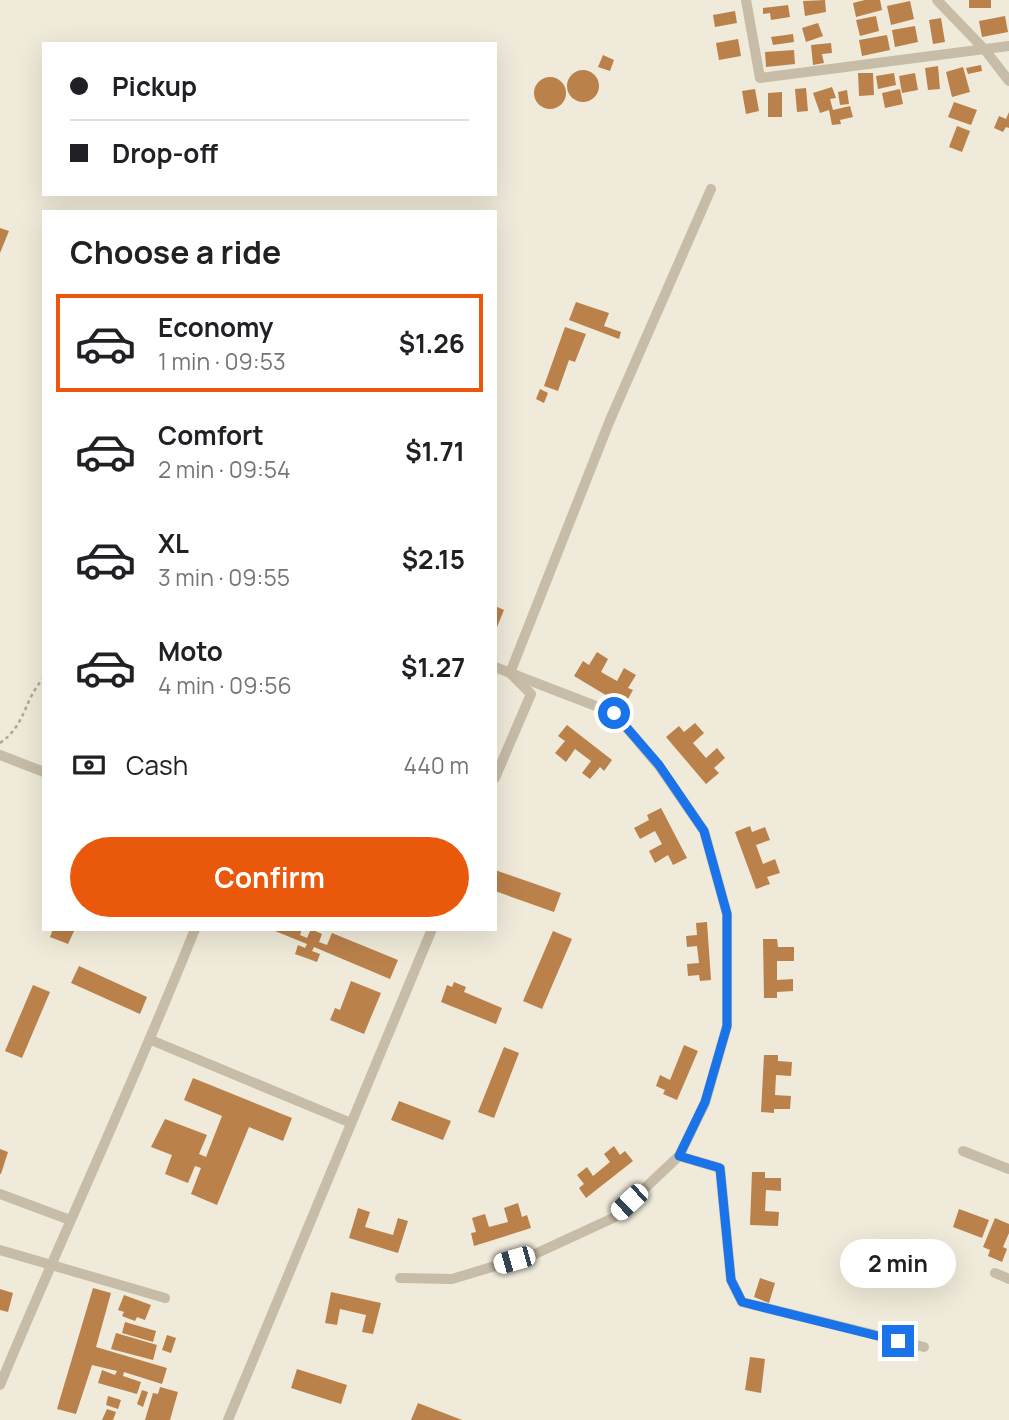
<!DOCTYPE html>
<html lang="en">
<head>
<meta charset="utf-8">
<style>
	:root { --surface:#fff; --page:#f6f6f6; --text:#202124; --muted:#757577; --line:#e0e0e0; --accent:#ea580c }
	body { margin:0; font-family:Manrope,sans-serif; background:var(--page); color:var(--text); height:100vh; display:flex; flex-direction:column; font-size:26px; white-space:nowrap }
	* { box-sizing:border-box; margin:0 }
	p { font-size:23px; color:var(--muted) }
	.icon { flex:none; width:38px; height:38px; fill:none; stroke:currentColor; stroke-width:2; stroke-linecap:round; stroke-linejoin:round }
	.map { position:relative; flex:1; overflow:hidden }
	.sheet { position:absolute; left:42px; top:210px; width:455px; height:721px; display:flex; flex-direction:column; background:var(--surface); border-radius:0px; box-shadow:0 7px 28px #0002 }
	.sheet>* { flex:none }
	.top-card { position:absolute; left:42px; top:42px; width:455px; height:154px; border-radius:0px; box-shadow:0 7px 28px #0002; display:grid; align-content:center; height:154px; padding:0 28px; background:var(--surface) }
	.end { position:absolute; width:32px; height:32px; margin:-16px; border:9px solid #1a73e8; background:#fff; box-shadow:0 0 0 4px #fff }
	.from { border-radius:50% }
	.bubble { position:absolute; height:49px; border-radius:24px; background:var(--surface); box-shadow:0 7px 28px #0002; font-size:23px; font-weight:700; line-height:49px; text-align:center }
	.car { position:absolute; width:21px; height:42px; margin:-21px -10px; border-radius:9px; box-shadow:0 0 5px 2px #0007; background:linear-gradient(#fff 24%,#345 0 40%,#fff 0 76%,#345 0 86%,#fff 0) }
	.top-card b { display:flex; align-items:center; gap:24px; height:66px; font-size:26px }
	.top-card b+b { border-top:2px solid var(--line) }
	.top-card i { width:18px; height:18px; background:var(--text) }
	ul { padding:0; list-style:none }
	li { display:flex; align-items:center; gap:21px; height:98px; margin:0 14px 10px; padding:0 14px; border:4px solid transparent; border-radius:0px }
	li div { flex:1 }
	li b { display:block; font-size:26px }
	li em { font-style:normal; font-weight:700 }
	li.current { border-color:var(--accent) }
	li>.icon { width:63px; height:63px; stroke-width:1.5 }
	h2 { padding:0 28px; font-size:32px; line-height:84px }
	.pay { display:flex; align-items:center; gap:18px; height:77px; padding:0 28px; font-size:26px }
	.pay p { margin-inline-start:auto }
	.primary-button { display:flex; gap:14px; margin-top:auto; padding:14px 28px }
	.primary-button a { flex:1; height:80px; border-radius:42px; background:var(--accent); color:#fff; font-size:28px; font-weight:700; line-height:80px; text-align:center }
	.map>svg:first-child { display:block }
	.building { fill:#bb814b }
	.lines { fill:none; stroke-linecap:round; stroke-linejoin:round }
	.path { stroke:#b1a791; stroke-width:2.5; stroke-dasharray:3.5 3.5; stroke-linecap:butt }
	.minor { stroke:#c6bca7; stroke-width:10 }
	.route { stroke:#1a73e8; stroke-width:9 }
</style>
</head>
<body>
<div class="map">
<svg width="1009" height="1420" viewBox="0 0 1009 1420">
	<rect width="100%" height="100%" fill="#efead9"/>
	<g class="building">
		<path d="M825,0l1,12 -21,4 -2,-15z"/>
		<path d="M865,0h15l2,10 -26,7 -3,-14z"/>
		<rect x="969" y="0" width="22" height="8"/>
		<path d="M910,1l4,18 -23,6 -4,-19z"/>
		<path d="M788,5l2,12 -19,3 -1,-7 -7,1v-6z"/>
		<path d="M735,11l2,12 -22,4 -2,-12z"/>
		<path d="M876,16l3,15 -19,5 -4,-16z"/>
		<path d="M1005,16l3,16 -26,5 -3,-16z"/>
		<path d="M941,18l4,24 -12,2 -4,-24z"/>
		<path d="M818,23l5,13 -17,6 -4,-14z"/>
		<path d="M915,26l3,16 -23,5 -3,-17z"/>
		<path d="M793,34l1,8 -21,3 -2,-8z"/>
		<path d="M887,35l3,15 -28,6 -3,-16z"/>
		<path d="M738,39l3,17 -22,4 -3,-17z"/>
		<path d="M831,43l1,10 -10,1 2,9 -11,2 -2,-20z"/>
		<path d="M794,50l1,14 -29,3 -1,-15z"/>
		<path d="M603,55l11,5 -4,11 -12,-4z"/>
		<path d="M981,65l1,6 -14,3 -2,-6z"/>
		<path d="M938,66l2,23 -12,1 -3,-22z"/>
		<path d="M963,67l7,25 -18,5 -6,-25z"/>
		<circle cx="583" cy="86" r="16"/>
		<path d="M858,73h15l1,22 -15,1z"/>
		<path d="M894,73l2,12 -18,4 -2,-13z"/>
		<path d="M915,73l3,17 -16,3 -3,-17z"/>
		<circle cx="550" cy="93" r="16"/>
		<path d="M832,87l4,11 -6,1 3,11 17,-4 3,11 -13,3 1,4 -9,1 -3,-15 -9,3 -7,-20z"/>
		<path d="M806,88l2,23 -11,1 -2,-23z"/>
		<path d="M755,89l4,22 -13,3 -4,-23z"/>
		<path d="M900,89l3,15 -18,4 -3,-15z"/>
		<path d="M847,90l2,14 -9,1 -2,-13z"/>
		<path d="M782,92v25h-14v-24z"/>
		<path d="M954,102l23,8 -6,15 -23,-8z"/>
		<path d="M1009,112v16l-3,-1 -3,5 -9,-4 5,-12 7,3z"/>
		<path d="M957,126l13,5 -8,21 -13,-5z"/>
		<path d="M0,228l9,3 -9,22z"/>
		<path d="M576,302l33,11 -5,13 17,6 -2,7 -50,-19z"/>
		<path d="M565,327l21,7 -11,28 -6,-2 -11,31 -14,-5z"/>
		<path d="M540,389l8,4 -4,10 -8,-4z"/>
		<path d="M495,606l9,4 -9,22z"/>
		<path d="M597,652l11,7 -7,13 16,9 7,-13 12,7 -8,13 5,2 -9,16 -50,-30 9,-15 6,4z"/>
		<path d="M695,723l9,10 -11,10 13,15 11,-10 8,10 -11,10 5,5 -13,11 -40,-47 13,-11 5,6z"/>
		<path d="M567,725l45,35 -8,11 -4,-4 -10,12 -8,-6 9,-12 -16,-12 -9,13 -11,-9 10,-12 -7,-5z"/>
		<path d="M661,808l26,50 -14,7 -5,-10 -13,8 -6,-12 13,-7 -7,-13 -15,8 -6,-11 15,-8 -2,-5z"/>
		<path d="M750,826l2,6 13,-5 5,13 -14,5 7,19 12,-5 5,14 -13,4 3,7 -14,5 -21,-57z"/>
		<path d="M495,870l66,23 -7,19 -59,-21z"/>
		<path d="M707,922l4,58 -11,1 -1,-6 -11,1 -1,-12 12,-1 -2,-17 -10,1 -1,-11 11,-1 -1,-12z"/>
		<path d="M53,929h22l-7,15 -18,-7z"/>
		<path d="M270,929h32l-2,6 7,3 4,-9 11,5 -3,8 8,3 5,-12 66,27 -8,19 -76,-32 -2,4 8,3 -3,8 -22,-8 3,-9 7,3 2,-4z"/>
		<path d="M553,931l19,8 -30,70 -19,-8z"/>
		<path d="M763,939h14l1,8h16v14h-17v19l16,-1v12l-16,1v6h-13z"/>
		<path d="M79,966l68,31 -7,17 -69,-31z"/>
		<path d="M351,981l30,12 -17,41 -34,-14 5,-12 5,2z"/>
		<path d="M454,982l12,5 -2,5 38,16 -6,16 -55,-22 6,-17 5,2z"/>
		<path d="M33,985l17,7 -28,66 -17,-7z"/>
		<path d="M684,1045l14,6 -21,49 -14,-6 2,-4 -9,-4 4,-11 10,5z"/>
		<path d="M504,1047l15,6 -25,65 -16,-6z"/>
		<path d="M764,1055h14v6l14,1 -1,14 -15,-1 -1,20 16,1 -1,13h-16v4l-13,-1z"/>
		<path d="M193,1078l99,40 -9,23 -34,-14 -32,78 -26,-11 10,-26 -6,-2 -7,17 -23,-9 7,-19 -21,-8 14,-28 42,16 -8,19 7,3 16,-41 -38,-16z"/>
		<path d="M399,1101l52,20 -8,19 -52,-20z"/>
		<path d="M614,1146l6,9 5,-4 8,10 -47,37 -7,-10 5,-4 -7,-9 10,-8 6,9 17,-14 -6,-8z"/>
		<path d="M0,1149l8,3 -7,22h-1z"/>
		<path d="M752,1172h13v6h16v13l-15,-1 -1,21 14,1 -1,14 -28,-1z"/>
		<path d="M518,1203l4,14 5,-2 4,13 -57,18 -3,-13 5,-1 -4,-14 13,-4 4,13 19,-5 -4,-14z"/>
		<path d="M358,1208l12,4 -5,15 28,8 5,-17 10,3 -10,32 -49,-15z"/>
		<path d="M959,1209l30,11 -7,18 -29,-11z"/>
		<path d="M995,1218l14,6v9l-6,14 4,2 -5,13 -14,-6 2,-6 -7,-3z"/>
		<path d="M760,1278l15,5 -6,20 -15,-6z"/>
		<path d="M93,1288l18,5 -15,54 71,21 -5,16 -38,-12 -1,4 18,6 -4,12 -39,-11 4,-13 13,5 2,-4 -25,-6 -16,49 -19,-5z"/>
		<path d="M0,1289l13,4 -5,19 -8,-2z"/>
		<path d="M331,1292l50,11 -8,31 -11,-2 4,-17 -26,-6 -3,16 -12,-2z"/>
		<path d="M124,1295l27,10 -6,15 -8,-3 -2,4 -13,-5 2,-4 -6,-2z"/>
		<path d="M125,1322l31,9 -3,11 -31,-9z"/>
		<path d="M116,1333l41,12 -4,15 -42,-11z"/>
		<path d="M167,1335l9,3 -5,15 -9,-3z"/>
		<path d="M750,1357l15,2 -4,34 -16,-3z"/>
		<path d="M297,1369l50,16 -6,19 -50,-16z"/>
		<path d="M160,1387l18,5 -8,28h-25l8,-27 5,1z"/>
		<path d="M142,1390l6,2 -5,15 -6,-3z"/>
		<path d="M108,1396l13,4 -3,9 -12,-4z"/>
		<path d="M418,1403l44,17h-51z"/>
		<path d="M107,1409l9,3 -3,8h-11z"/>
	</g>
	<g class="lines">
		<path class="path" d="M0,743c27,-19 23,-43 44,-65"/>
		<g class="minor">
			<path d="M746,0l14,78 249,-32"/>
			<path d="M937,0l48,50 24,31"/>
			<path d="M0,755l44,17"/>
			<path d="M495,778l36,-84 -21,-21 100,-253 101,-231"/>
			<path d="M151,1040l200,83"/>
			<path d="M963,1151l46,18"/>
			<path d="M679,1156l41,12 11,112 11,22 182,45"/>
			<path d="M0,1194l70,26"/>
			<path d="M0,1250l165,48"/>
			<path d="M995,1273l14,6"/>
			<path d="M400,1278l52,1 83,-25 78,-36 66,-62 26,-53 22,-77v-112l-23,-83 -45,-65 -45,-53 -119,-46"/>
			<path d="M0,1385c63,-152 134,-302 195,-456"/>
			<path d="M228,1420l204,-491"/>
		</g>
	</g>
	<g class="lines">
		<path class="route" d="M614,713l45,52 45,66 23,83v112l-22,76 -26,54 41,12 11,112 11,22 156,39"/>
	</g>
</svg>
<i class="end from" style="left:614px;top:713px"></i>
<i class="end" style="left:898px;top:1341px"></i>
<div class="bubble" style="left:840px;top:1239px;width:116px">2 min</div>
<i class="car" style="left:629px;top:1202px;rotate:227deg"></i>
<i class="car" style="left:514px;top:1260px;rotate:254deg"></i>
<div class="top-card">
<b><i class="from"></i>Pickup</b>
<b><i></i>Drop-off</b>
</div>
<section class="sheet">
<h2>Choose a ride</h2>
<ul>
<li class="current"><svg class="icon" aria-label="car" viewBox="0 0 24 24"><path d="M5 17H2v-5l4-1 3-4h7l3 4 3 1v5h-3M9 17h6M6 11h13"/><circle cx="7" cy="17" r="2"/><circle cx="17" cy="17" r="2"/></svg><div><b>Economy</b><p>1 min · 09:53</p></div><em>$1.26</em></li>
<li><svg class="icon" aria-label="car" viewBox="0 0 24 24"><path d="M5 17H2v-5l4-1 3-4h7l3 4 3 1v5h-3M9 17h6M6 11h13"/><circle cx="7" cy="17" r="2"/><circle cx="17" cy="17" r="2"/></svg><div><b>Comfort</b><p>2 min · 09:54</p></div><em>$1.71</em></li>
<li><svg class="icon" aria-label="car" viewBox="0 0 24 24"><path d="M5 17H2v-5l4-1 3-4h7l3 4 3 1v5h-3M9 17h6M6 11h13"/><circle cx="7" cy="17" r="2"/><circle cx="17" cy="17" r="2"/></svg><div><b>XL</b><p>3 min · 09:55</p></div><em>$2.15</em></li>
<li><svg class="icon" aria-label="car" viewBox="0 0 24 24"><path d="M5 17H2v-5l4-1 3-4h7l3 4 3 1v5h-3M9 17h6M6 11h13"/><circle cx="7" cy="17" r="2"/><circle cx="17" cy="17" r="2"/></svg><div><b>Moto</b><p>4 min · 09:56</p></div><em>$1.27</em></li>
</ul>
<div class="pay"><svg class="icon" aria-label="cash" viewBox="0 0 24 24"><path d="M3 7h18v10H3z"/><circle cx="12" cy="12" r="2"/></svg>Cash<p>440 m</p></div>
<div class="primary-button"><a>Confirm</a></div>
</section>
</div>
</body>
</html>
